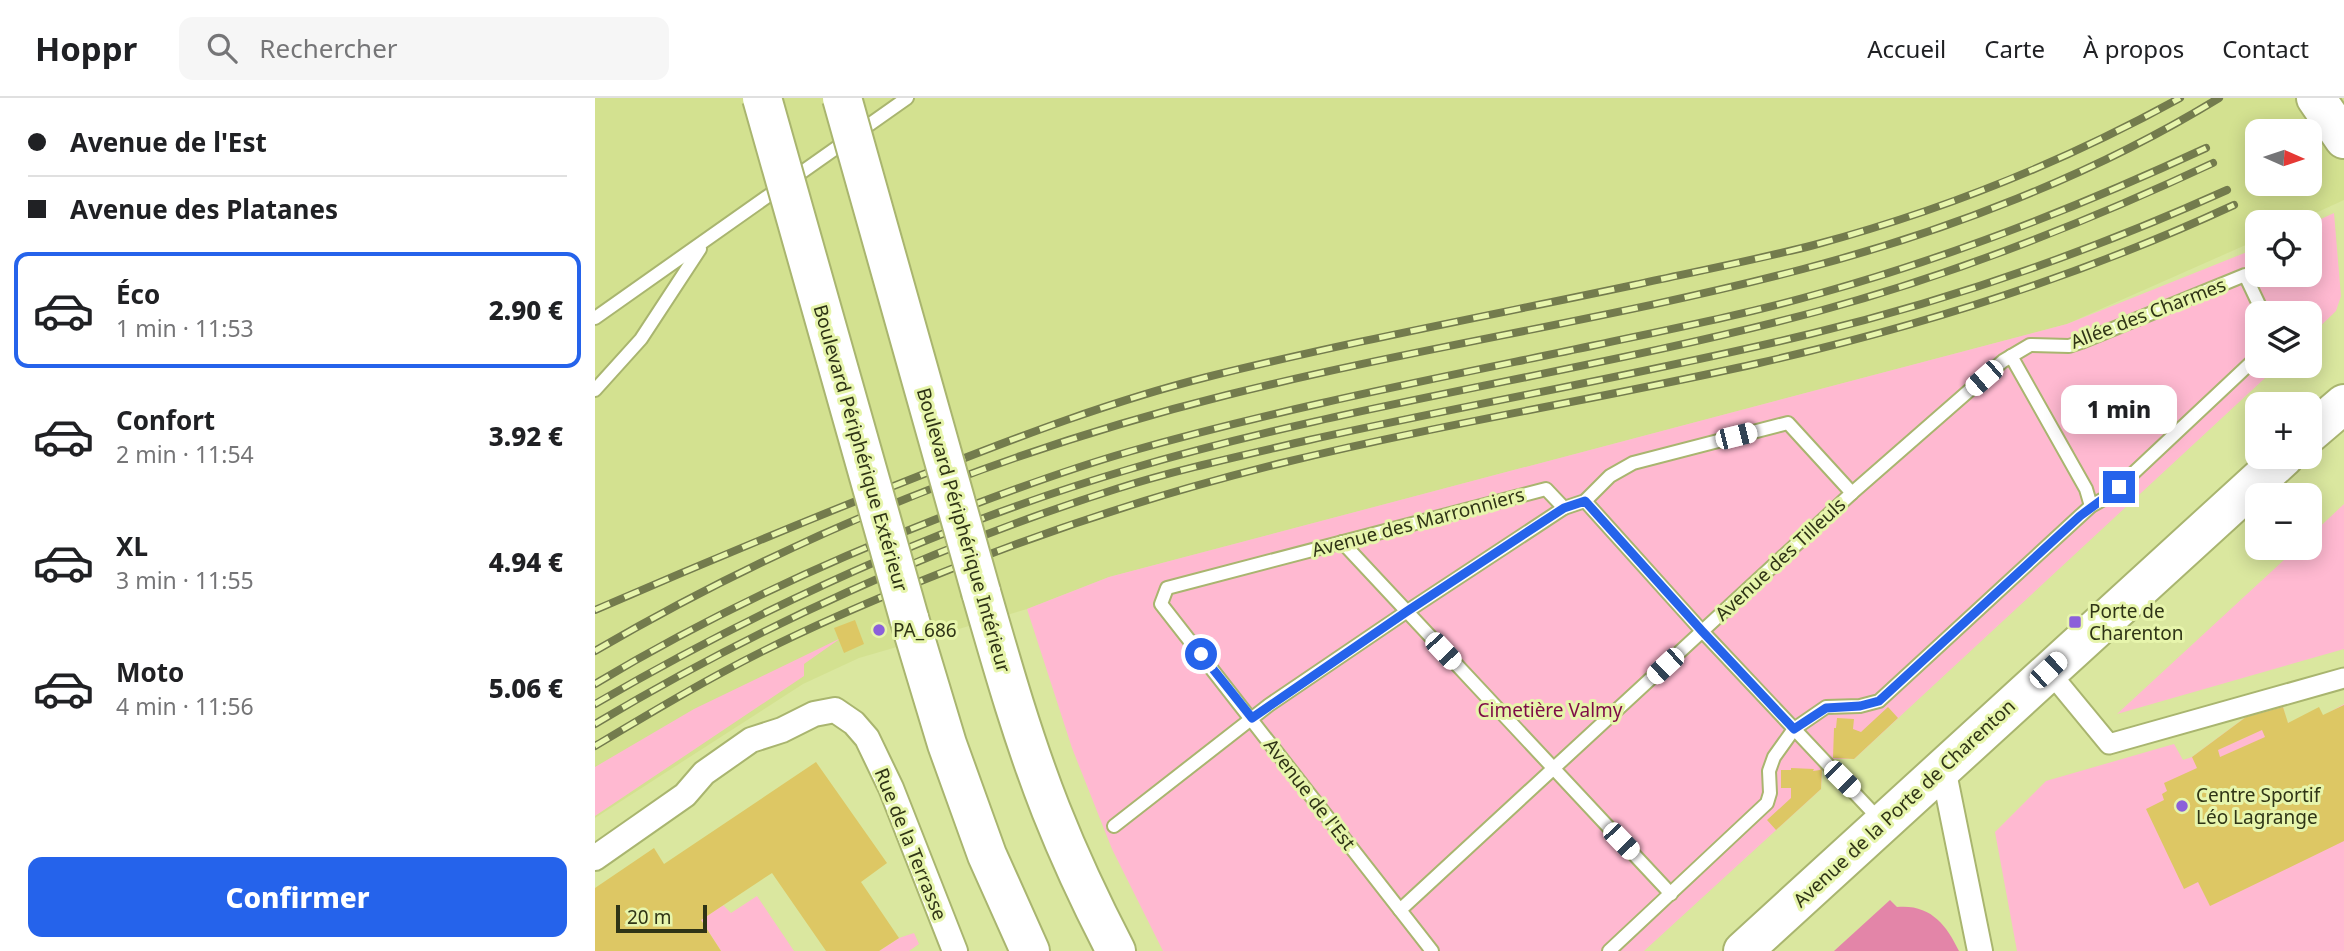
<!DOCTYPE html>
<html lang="fr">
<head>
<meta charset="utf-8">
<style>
	:root { --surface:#fff; --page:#f6f6f6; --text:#202124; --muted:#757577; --line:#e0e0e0; --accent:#2563eb }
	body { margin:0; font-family:"Noto Sans",sans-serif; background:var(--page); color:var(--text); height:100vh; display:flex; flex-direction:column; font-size:26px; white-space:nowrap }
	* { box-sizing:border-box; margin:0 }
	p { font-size:23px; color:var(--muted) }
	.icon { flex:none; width:38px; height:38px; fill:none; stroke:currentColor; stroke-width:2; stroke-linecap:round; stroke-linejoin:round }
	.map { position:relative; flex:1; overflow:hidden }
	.details { display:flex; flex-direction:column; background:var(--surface); width:595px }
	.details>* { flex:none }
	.guide { display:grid; align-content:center; height:154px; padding:0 28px; background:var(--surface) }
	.needle { width:46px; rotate:93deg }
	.fabs { position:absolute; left:1650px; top:21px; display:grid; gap:14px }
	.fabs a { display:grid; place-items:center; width:77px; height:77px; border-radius:14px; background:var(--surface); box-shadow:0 4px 18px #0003; font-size:35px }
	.scale { position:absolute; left:21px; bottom:18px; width:91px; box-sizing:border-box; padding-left:7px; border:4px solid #2f3416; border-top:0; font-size:19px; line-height:24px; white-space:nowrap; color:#2f3416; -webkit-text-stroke:5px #e7f5ac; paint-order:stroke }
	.end { position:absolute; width:32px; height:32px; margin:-16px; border:9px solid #2563eb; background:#fff; box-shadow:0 0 0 4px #fff }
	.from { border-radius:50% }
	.bubble { position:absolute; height:49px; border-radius:14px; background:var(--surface); box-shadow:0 4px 18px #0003; font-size:23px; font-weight:800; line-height:49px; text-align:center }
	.car { position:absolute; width:21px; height:42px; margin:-21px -10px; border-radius:9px; box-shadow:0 0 5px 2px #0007; background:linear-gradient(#fff 24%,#345 0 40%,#fff 0 76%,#345 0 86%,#fff 0) }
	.guide b { display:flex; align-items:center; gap:24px; height:66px; font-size:26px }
	.guide b+b { border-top:2px solid var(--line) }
	.guide i { width:18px; height:18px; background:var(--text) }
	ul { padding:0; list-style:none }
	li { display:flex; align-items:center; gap:21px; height:116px; margin:0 14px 10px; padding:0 14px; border:4px solid transparent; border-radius:14px }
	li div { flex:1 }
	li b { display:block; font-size:26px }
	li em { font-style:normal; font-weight:800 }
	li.on { border-color:var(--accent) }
	li>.icon { width:63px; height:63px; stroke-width:1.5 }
	.cta { display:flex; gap:14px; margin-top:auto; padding:14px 28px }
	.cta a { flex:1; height:80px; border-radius:14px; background:var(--accent); color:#fff; font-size:28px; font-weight:800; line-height:80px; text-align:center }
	header { display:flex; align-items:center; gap:42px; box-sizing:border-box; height:98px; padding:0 35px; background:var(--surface); border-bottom:2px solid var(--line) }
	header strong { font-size:33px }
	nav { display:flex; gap:38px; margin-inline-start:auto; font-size:24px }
	.search { width:490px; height:63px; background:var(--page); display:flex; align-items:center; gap:18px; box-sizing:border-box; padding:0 24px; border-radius:14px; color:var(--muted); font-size:26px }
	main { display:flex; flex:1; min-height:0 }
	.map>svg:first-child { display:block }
	.built { fill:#d3e190; fill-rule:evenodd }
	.green { fill:#ffb9d1 }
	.forest { fill:#e385a8 }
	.building { fill:#ddc764; fill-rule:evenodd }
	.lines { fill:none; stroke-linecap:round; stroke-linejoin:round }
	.service-casing { stroke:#a9b56f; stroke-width:16 }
	.pedestrian-casing { stroke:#a9b56f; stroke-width:23 }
	.minor-casing { stroke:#a9b56f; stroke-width:28 }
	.primary-casing { stroke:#a9b56f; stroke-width:42 }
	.trunk-casing { stroke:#a9b56f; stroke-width:42 }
	.service { stroke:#fff; stroke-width:12 }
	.pedestrian { stroke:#fff; stroke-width:19 }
	.minor { stroke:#fff; stroke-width:24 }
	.primary { stroke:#fff; stroke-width:38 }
	.trunk { stroke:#fff; stroke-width:38 }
	.rail-casing { stroke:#737b4d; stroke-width:8 }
	.rail { stroke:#e7f5ac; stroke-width:5; stroke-dasharray:16; stroke-linecap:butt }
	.trunk-bridge-casing { stroke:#a9b56f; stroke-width:42; stroke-linecap:butt }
	.trunk-bridge { stroke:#fff; stroke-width:38 }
	.route { stroke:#2563eb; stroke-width:9 }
	.poi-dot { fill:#8b60da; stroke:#e7f5ac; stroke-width:2.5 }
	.labels { text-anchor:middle; stroke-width:6; stroke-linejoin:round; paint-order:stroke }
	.street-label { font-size:19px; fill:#2f3416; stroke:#e7f5ac }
	.poi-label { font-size:19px; fill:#2f3416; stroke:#e7f5ac; text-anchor:start }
	.park-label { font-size:19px; fill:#7e0c47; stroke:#e7f5ac }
</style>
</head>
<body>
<header>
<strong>Hoppr</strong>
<div class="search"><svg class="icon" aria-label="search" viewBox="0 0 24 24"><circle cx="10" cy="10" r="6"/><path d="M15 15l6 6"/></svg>Rechercher</div>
<nav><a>Accueil</a><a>Carte</a><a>À propos</a><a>Contact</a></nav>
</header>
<main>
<section class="details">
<div class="guide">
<b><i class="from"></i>Avenue de l'Est</b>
<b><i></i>Avenue des Platanes</b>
</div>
<ul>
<li class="on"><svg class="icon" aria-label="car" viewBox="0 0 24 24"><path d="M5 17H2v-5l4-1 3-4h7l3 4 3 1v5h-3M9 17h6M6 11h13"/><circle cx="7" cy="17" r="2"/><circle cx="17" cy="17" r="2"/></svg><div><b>Éco</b><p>1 min · 11:53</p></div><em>2.90 €</em></li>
<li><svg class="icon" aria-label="car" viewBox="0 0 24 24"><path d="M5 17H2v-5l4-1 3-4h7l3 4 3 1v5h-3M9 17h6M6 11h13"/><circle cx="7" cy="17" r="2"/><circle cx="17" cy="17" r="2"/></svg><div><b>Confort</b><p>2 min · 11:54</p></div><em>3.92 €</em></li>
<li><svg class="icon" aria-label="car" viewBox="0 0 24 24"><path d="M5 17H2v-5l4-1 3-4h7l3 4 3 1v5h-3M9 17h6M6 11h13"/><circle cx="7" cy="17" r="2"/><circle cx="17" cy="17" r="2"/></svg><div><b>XL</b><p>3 min · 11:55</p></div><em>4.94 €</em></li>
<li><svg class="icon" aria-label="car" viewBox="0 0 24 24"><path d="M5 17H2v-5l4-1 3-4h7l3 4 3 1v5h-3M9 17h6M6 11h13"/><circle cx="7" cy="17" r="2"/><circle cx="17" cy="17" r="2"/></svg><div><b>Moto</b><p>4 min · 11:56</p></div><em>5.06 €</em></li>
</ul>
<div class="cta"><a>Confirmer</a></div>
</section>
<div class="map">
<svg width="1749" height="853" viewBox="0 0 1749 853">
	<rect width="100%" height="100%" fill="#dae79f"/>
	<path class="built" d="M0,0h1749v102l-48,22h-39v18l-190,84 -958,253 -82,32 -168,49 -56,26 -208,134zM1662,33h53v53h-53z"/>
	<g class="green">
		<path d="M1739,115l7,83 -5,15 -26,25v-23h-53v53h21l-424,393h-20l-12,12 -1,18 -177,162h-481l-51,-102 -40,-101 -45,-139 82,-32 958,-253 190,-76v27h53v-51z"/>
		<path d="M1749,406v145l-227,65 180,-166h13v-12z"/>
		<path d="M246,540l-37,26v12l-209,140v-49l99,-58z"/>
		<path d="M1749,606v247h-327l-22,-119 51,-51 128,-37 9,16 9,-3 54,-40 37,-10 4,16 36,-7z"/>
		<path d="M162,798l37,55h-73l-20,-31 22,-15 8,8z"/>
		<path d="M319,835l5,11 -10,7h-30l20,-13z"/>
	</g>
	<path class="forest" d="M1295,802l7,7c33,-3 49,17 62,44h-125z"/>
	<g class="building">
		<path d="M260,522l9,24 -20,9 -10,-25z"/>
		<path d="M1749,607v136l-134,65 -12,-24 -14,7 -38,-80 18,-9 -2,-6 5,-3 -3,-8 33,-15 -5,-11 54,-40 37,-10 5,16 31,-16 4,8zM1667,632l3,7 -45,20 -2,-7z"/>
		<path d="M1293,609l10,11 -44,41 -21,-1 1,-30h2l1,-10 17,1 -1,10 8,3z"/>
		<path d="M221,664l71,101 -26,19 38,56 -20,13h-53l-54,-78 -71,47 20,31h-126v-63l59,-40 10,16z"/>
		<path d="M1196,670l23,1 -1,2 7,-1 2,-2 -1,21 -45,41 -9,-10 24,-22v-10h-10v-18h10z"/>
	</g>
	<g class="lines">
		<g class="service-casing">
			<g id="service">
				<path d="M0,220l312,-220"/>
				<path d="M1416,258l75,133 5,17"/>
				<path d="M0,292l46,-51 59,-90"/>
				<path d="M990,403l117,130 177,188"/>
				<path d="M747,444l329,352"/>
				<path d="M519,728l155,-121 137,-93 158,-104"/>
				<path d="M805,812l452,-417 151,-132 27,-16 39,1 12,-4 164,-67 18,38"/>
				<path d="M837,853l-271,-347 6,-16 379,-99 18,19 21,-7 25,-25 23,-13 155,-40 64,70"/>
				<path d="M1014,853l158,-148 3,-10 -1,-22 5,-14 20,-28 32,-22 34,-1 19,-5 201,-185 11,-10 18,-10 148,-139"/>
			</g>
		</g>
		<g class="pedestrian-casing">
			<path id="pedestrian" d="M1453,572l61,74 235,-66"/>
		</g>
		<g class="minor-casing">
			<g id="minor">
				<path d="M1348,670l37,183"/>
				<path d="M0,760l90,-63 19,-22 47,-33 31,-10 32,-16 21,-4 19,13 13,15 24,50 64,163"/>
			</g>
		</g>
		<g class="primary-casing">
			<g id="primary">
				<path d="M1721,0l28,41"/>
				<path d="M1715,335l34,-29"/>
				<path d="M1148,853l541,-494"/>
			</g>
		</g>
		<g class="trunk-casing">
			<g id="trunk">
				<path d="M386,494c21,73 42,147 70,218 19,48 41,95 65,141"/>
				<path d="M314,520l38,126 40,111 43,96"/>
			</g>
		</g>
		<use href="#service" class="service"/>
		<use href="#pedestrian" class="pedestrian"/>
		<use href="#minor" class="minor"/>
		<use href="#primary" class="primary"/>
		<use href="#trunk" class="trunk"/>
		<g class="rail-casing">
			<g id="rail">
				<path d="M0,512c111,-48 222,-94 334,-138 91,-36 183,-71 278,-95 141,-35 285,-62 427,-92 60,-13 121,-25 180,-40 127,-34 252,-84 366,-147"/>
				<path d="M0,553c197,-115 411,-201 632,-256 191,-48 386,-76 576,-126 142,-37 291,-94 416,-171"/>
				<path d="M0,586c108,-65 221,-118 339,-164 64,-25 128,-49 194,-68 154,-44 311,-74 468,-107 75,-16 151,-31 225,-52 133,-37 260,-87 385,-145"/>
				<path d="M0,606c169,-98 348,-180 535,-235 226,-67 461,-97 689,-158 136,-37 266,-88 394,-148"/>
				<path d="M0,626c162,-97 341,-178 521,-235 63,-20 129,-34 193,-49 166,-37 335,-66 501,-106 144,-35 282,-83 417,-144"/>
				<path d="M0,648c42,-25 85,-51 128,-74 64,-35 131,-64 198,-91 120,-49 238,-88 365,-119 155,-38 313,-63 469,-98 164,-37 326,-88 479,-159"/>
			</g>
		</g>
		<use href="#rail" class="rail"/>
		<g class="trunk-bridge-casing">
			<g id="trunk-bridge">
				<path d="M167,0l147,520"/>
				<path d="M247,0l139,494"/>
			</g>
		</g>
		<use href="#trunk-bridge" class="trunk-bridge"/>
	</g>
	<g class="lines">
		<path class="route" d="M606,556l51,64 154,-106 135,-89 23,-15 21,-7 117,130 92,98 32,-21 34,-2 19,-5 201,-185 39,-29"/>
	</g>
	<g class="poi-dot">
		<rect x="1473" y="517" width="14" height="14" rx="3.5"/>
		<circle cx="284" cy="532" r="7"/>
		<circle cx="1587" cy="708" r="7"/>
	</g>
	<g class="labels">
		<g class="street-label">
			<text transform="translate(1553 215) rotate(-21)" y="7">Allée des Charmes</text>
			<text transform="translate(266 350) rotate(74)" y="7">Boulevard Périphérique Extérieur</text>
			<text transform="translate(823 424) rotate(-15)" y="7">Avenue des Marronniers</text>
			<text transform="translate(369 432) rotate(74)" y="7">Boulevard Périphérique Intérieur</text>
			<text transform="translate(1185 461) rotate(-43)" y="7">Avenue des Tilleuls</text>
			<text transform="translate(715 696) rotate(52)" y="7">Avenue de l'Est</text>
			<text transform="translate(1309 705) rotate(-43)" y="7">Avenue de la Porte de Charenton</text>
			<text transform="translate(316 746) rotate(68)" y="7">Rue de la Terrasse</text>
		</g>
		<g class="poi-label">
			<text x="1494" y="520">Porte de<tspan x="1494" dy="22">Charenton</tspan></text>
			<text x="298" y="539">PA_686</text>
			<text x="1601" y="704">Centre Sportif<tspan x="1601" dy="22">Léo Lagrange</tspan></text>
		</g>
		<g class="park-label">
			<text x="955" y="619">Cimetière Valmy</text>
		</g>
	</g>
</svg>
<div class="fabs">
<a><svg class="needle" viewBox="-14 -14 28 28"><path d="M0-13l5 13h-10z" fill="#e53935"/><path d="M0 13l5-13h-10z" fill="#757577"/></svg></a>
<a><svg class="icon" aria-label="locate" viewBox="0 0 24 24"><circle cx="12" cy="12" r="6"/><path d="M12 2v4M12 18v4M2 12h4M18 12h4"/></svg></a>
<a><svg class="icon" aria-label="layers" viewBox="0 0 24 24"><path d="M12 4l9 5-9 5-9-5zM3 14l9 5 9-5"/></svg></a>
<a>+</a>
<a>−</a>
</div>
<div class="scale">20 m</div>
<i class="end from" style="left:606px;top:556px"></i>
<i class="end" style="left:1524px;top:389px"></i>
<div class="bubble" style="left:1466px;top:287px;width:116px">1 min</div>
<i class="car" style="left:1389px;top:280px;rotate:229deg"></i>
<i class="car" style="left:1141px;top:338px;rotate:76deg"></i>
<i class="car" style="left:848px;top:553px;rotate:137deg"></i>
<i class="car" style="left:1070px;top:568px;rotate:227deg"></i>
<i class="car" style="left:1453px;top:572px;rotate:47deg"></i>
<i class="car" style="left:1247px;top:681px;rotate:135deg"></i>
<i class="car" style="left:1026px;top:743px;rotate:136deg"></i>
</div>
</main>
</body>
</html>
